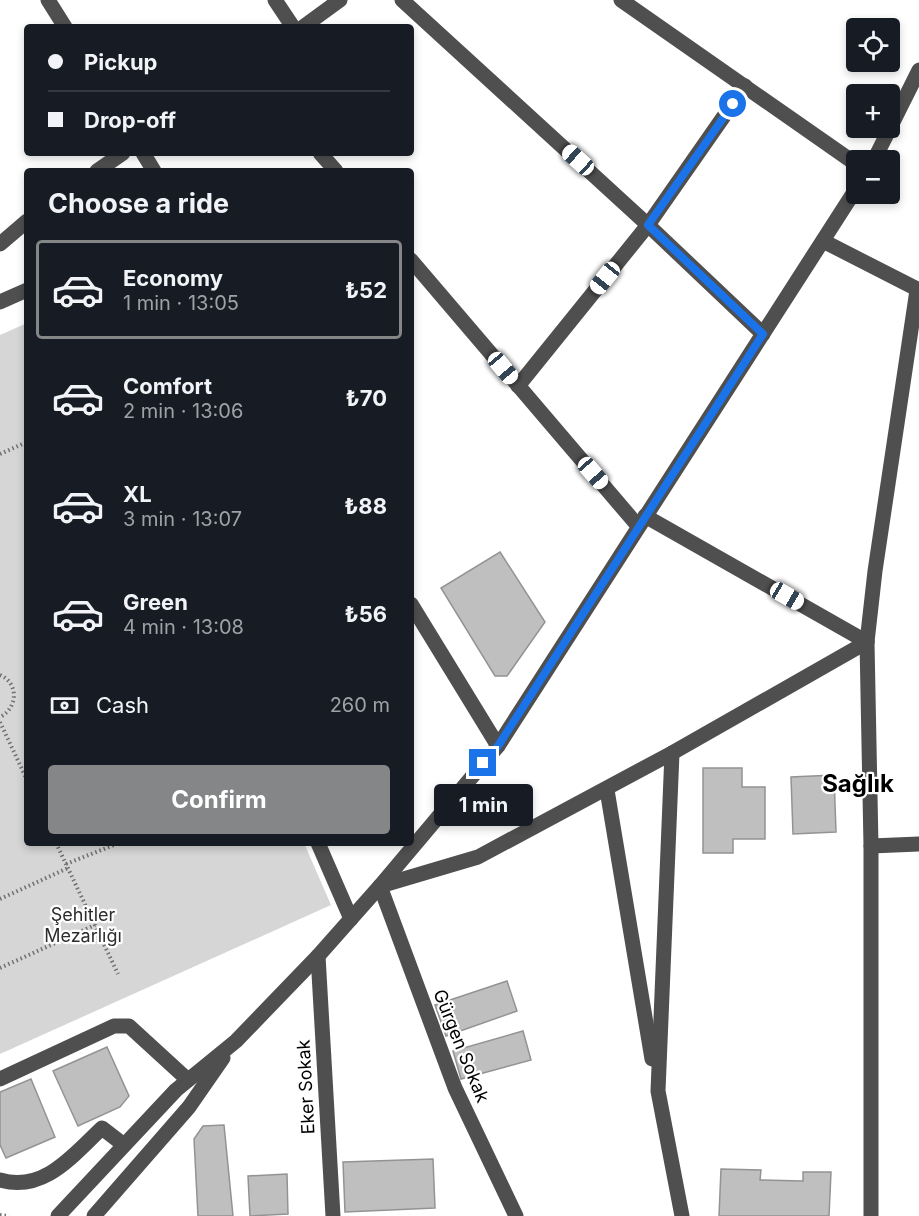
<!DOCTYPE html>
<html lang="en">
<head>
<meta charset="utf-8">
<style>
	:root { --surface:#171b24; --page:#20242c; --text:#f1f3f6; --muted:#9ea1a6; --line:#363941; --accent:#858687 }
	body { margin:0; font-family:Inter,sans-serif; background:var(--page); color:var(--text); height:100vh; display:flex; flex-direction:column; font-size:22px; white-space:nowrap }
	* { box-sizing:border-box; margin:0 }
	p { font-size:20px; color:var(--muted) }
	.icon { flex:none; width:33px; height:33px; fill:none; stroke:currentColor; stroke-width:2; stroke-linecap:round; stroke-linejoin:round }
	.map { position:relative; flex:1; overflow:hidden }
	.details { position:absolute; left:24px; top:168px; width:390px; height:678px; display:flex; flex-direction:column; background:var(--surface); border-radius:6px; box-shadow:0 3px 9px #0003 }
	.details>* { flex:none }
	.top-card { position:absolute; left:24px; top:24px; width:390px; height:132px; border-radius:6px; box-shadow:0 3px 9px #0003; display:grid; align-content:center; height:132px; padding:0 24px; background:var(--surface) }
	.buttons { position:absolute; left:846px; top:18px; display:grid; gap:12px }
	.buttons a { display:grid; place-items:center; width:54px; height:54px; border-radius:6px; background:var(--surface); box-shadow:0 3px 9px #0003; font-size:30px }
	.end { position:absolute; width:27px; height:27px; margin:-14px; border:8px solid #1a73e8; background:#fff; box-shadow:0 0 0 3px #fff }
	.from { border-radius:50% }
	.bubble { position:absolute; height:42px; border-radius:6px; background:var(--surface); box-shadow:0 3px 9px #0003; font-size:20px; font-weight:700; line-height:42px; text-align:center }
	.car { position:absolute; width:18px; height:36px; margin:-18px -9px; border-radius:8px; box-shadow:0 0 4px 2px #0007; background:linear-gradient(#fff 24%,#345 0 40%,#fff 0 76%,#345 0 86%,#fff 0) }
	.top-card b { display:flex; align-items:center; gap:21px; height:57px; font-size:22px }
	.top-card b+b { border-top:2px solid var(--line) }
	.top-card i { width:15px; height:15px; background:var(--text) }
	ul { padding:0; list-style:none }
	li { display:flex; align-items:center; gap:18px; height:99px; margin:0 12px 9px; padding:0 12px; border:3px solid transparent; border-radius:6px }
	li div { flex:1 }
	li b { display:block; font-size:22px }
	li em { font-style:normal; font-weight:700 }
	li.active { border-color:var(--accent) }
	li>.icon { width:54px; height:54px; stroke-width:1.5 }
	h2 { padding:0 24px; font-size:27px; line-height:72px }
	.pay { display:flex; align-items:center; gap:15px; height:66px; padding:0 24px; font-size:22px }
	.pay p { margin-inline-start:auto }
	.action { display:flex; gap:12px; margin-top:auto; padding:12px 24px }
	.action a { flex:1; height:69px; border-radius:6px; background:var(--accent); color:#fff; font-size:24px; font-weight:700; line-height:69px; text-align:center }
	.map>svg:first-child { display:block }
	.green { fill:#d6d6d6 }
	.building { fill:#bfbfbf; stroke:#939393; stroke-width:1.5 }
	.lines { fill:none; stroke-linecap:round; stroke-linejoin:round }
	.path { stroke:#717171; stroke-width:4; stroke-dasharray:1.5 3; stroke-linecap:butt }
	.minor { stroke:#4f4f4f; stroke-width:15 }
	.route { stroke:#1a73e8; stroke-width:8 }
	.labels { text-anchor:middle; stroke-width:4.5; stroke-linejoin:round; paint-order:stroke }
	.park-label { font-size:18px; fill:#2d2d2d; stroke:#fff }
	.street-label { font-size:18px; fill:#000; stroke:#fff }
	.district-label { font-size:24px; font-weight:bold; fill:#000; stroke:#fff }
</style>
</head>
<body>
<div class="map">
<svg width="919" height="1216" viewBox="0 0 919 1216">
	<rect width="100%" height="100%" fill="#fff"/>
	<path class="green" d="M27,323v520h277l27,62 -331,149v-719z"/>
	<g class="building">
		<path d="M500,552l45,70 -38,54h-12l-54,-88z"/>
		<path d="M703,768h39v19h23v52h-32v14h-30z"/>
		<path d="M834,775l2,57 -43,2 -2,-57z"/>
		<path d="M507,981l10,30 -71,25 -11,-31z"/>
		<path d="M523,1031l8,29 -70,19 -8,-28z"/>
		<path d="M107,1047l22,49 -9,11 -42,19 -25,-55z"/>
		<path d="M31,1079l24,58 -49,21 -6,-13v-53z"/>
		<path d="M224,1125l9,91h-35l-4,-77 9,-13z"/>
		<path d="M433,1159l2,49 -90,4 -2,-50z"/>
		<path d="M721,1169l40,1 -1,10 43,1v-9h28l-2,44h-110z"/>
		<path d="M287,1174l1,40 -38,2 -2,-40z"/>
	</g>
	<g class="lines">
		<g class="path">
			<path d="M0,454l27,-12"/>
			<path d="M0,675c19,8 18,33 0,42"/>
			<path d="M0,722l27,58"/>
			<path d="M56,843l62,131"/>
			<path d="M66,864l53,-21"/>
			<path d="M0,899l68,-31"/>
			<path d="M0,968l95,-43"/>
			<path d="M0,1215l9,1"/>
		</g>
		<g class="minor">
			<path d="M48,0l17,27"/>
			<path d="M275,0l18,27"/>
			<path d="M402,0l246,225 115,109"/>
			<path d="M621,0l235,164"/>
			<path d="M303,27l37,-27"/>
			<path d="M143,153l11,18"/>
			<path d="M320,153l16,18"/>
			<path d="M874,160l45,-90"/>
			<path d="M97,171l26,-18"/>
			<path d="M823,241l96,49"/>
			<path d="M0,244l27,-23"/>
			<path d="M411,260l227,266"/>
			<path d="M0,302l27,-12"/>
			<path d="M518,386l130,-161 97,-139"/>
			<path d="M645,516l222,126"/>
			<path d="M411,604l87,142"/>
			<path d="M672,753l195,-111"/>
			<path d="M607,790l45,269"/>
			<path d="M318,843l33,76"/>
			<path d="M871,846l48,-2"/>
			<path d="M318,956l15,260"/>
			<path d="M0,1079l114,-53h15l59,54"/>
			<path d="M0,1180c44,13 73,-25 102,-52l22,17"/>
			<path d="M58,1216l118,-126 60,-49 82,-85 62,-70 118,-140 358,-557"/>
			<path d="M94,1216l95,-109 34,-49"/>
			<path d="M516,1216l-61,-128 -75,-202 98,-29 194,-104 -14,338 24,125"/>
			<path d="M871,1216v-370l-4,-204 8,-71 42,-281"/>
		</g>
	</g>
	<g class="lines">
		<path class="route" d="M483,763l15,-17 265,-412 -115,-109 85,-121"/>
	</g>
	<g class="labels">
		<g class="park-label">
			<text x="83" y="921">Şehitler<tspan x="83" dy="21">Mezarlığı</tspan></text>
		</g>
		<g class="street-label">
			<text transform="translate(461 1046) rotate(68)" y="6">Gürgen Sokak</text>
			<text transform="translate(306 1087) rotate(-93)" y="6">Eker Sokak</text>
		</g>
		<g class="district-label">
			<text x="858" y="792">Sağlık</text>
		</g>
	</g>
</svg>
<div class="buttons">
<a><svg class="icon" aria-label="locate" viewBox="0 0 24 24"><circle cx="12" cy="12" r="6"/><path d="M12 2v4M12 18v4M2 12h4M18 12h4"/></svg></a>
<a>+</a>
<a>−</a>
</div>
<i class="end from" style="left:733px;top:104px"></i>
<i class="end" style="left:483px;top:763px"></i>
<div class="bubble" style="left:434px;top:784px;width:99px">1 min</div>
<i class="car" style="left:578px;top:160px;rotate:312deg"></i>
<i class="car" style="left:605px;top:278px;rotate:219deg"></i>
<i class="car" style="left:503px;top:368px;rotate:140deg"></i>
<i class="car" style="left:593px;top:473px;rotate:139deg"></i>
<i class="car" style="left:787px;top:596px;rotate:120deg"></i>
<div class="top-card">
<b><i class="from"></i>Pickup</b>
<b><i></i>Drop-off</b>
</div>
<section class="details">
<h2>Choose a ride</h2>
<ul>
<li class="active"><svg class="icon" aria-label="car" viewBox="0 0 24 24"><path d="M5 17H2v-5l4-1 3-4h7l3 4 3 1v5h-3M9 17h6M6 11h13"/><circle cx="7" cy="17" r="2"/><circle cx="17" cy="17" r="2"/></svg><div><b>Economy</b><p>1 min · 13:05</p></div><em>₺52</em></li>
<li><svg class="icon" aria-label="car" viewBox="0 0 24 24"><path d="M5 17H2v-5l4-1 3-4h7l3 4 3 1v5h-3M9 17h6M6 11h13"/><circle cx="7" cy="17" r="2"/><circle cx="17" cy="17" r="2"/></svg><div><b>Comfort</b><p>2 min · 13:06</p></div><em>₺70</em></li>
<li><svg class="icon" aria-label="car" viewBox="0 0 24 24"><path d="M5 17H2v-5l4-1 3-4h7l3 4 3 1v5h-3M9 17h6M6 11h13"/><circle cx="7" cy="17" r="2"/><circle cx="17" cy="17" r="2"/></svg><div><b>XL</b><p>3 min · 13:07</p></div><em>₺88</em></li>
<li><svg class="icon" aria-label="car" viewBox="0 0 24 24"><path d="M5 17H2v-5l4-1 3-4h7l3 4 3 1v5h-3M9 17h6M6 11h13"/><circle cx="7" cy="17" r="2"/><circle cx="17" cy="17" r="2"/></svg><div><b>Green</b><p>4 min · 13:08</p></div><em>₺56</em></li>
</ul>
<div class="pay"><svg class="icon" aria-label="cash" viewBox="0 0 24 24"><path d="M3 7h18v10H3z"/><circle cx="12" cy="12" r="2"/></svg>Cash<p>260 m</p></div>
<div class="action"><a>Confirm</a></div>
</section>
</div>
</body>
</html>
